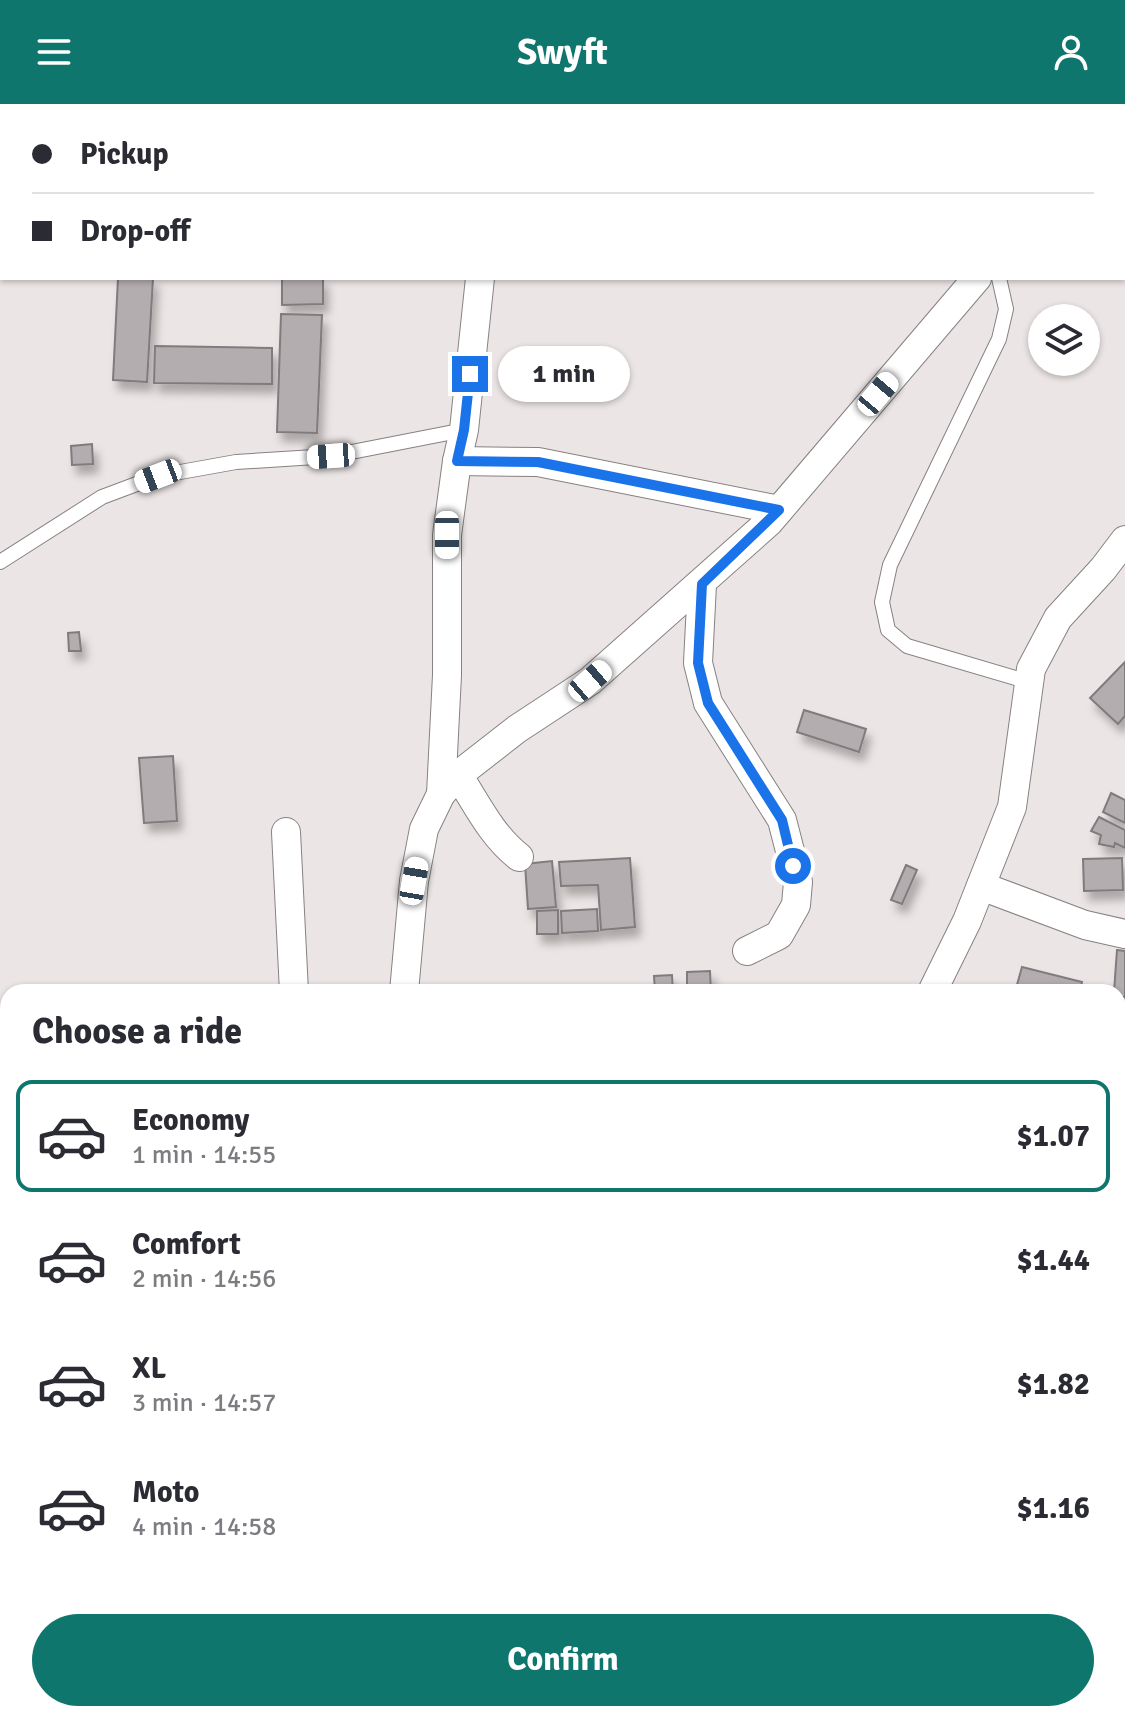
<!DOCTYPE html>
<html lang="en">
<head>
<meta charset="utf-8">
<style>
	:root { --surface:#fff; --page:#f7f7f7; --text:#2b2b33; --muted:#7c7c81; --line:#e1e1e2; --accent:#0f766e }
	body { margin:0; font-family:Signika,sans-serif; background:var(--page); color:var(--text); height:100vh; display:flex; flex-direction:column; font-size:30px; white-space:nowrap }
	* { box-sizing:border-box; margin:0 }
	p { font-size:26px; color:var(--muted) }
	.icon { flex:none; width:44px; height:44px; fill:none; stroke:currentColor; stroke-width:2; stroke-linecap:round; stroke-linejoin:round }
	.map { position:relative; flex:1; overflow:hidden }
	.side { position:absolute; left:0px; top:880px; width:1126px; height:738px; display:flex; flex-direction:column; background:var(--surface); border-radius:24px 24px 0 0; box-shadow:0 2px 6px #0004 }
	.side>* { flex:none }
	.guide { position:absolute; left:0px; top:0px; width:1126px; height:176px; box-shadow:0 2px 6px #0004; display:grid; align-content:center; height:176px; padding:0 32px; background:var(--surface) }
	.fabs { position:absolute; left:1028px; top:200px; display:grid; gap:16px }
	.fabs a { display:grid; place-items:center; width:72px; height:72px; border-radius:50%; background:var(--surface); box-shadow:0 2px 6px #0004; font-size:40px }
	.end { position:absolute; width:36px; height:36px; margin:-18px; border:10px solid #1a73e8; background:#fff; box-shadow:0 0 0 4px #fff }
	.from { border-radius:50% }
	.bubble { position:absolute; height:56px; border-radius:28px; background:var(--surface); box-shadow:0 2px 6px #0004; font-size:26px; font-weight:800; line-height:56px; text-align:center }
	.car { position:absolute; width:24px; height:48px; margin:-24px -12px; border-radius:10px; box-shadow:0 0 6px 2px #0007; background:linear-gradient(#fff 24%,#345 0 40%,#fff 0 76%,#345 0 86%,#fff 0) }
	.guide b { display:flex; align-items:center; gap:28px; height:76px; font-size:30px }
	.guide b+b { border-top:2px solid var(--line) }
	.guide i { width:20px; height:20px; background:var(--text) }
	ul { padding:0; list-style:none }
	li { display:flex; align-items:center; gap:24px; height:112px; margin:0 16px 12px; padding:0 16px; border:4px solid transparent; border-radius:16px }
	li div { flex:1 }
	li b { display:block; font-size:30px }
	li em { font-style:normal; font-weight:800 }
	li.active { border-color:var(--accent) }
	li>.icon { width:72px; height:72px; stroke-width:1.5 }
	h2 { padding:0 32px; font-size:36px; line-height:96px }
	.button { display:flex; gap:16px; margin-top:auto; padding:16px 32px }
	.button a { flex:1; height:92px; border-radius:48px; background:var(--accent); color:#fff; font-size:32px; font-weight:800; line-height:92px; text-align:center }
	header { display:flex; justify-content:space-between; align-items:center; height:104px; padding:0 32px; background:var(--accent); color:#fff; font-size:36px; font-weight:800 }
	.map>svg:first-child { display:block }
	.building { fill:#b3adb0; stroke:#807b7e; stroke-width:2; filter:url(#shadow) }
	.lines { fill:none; stroke-linecap:round; stroke-linejoin:round }
	.service-casing { stroke:#878182; stroke-width:16 }
	.minor-casing { stroke:#878182; stroke-width:30 }
	.trunk-casing { stroke:#c5c5c5; stroke-width:46 }
	.service { stroke:#fff; stroke-width:14 }
	.minor { stroke:#fff; stroke-width:28 }
	.trunk { stroke:#fc9662; stroke-width:44 }
	.route { stroke:#1a73e8; stroke-width:10 }
</style>
</head>
<body>
<header><svg class="icon" aria-label="menu" viewBox="0 0 24 24"><path d="M4 6h16M4 12h16M4 18h16"/></svg>Swyft<svg class="icon" aria-label="person" viewBox="0 0 24 24"><circle cx="12" cy="8" r="4"/><path d="M4 21q1-7 8-7t8 7"/></svg></header>
<div class="map">
<svg width="1125" height="1617" viewBox="0 0 1125 1617">
	<defs>
		<filter id="shadow"><feDropShadow dx="5" dy="9" stdDeviation="4" flood-color="#0004"/></filter>
	</defs>
	<rect width="100%" height="100%" fill="#ece5e5"/>
	<g class="building">
		<path d="M118,174h35l-6,104 -34,-2z"/>
		<path d="M282,174h41v26l-41,1z"/>
		<path d="M281,210l41,1 -5,118 -40,-1z"/>
		<path d="M155,242l117,2v36l-118,-1z"/>
		<path d="M92,340l1,20 -21,1 -1,-19z"/>
		<path d="M79,528l2,19h-12l-1,-18z"/>
		<path d="M1125,558v54l-7,8 -28,-26z"/>
		<path d="M804,606l62,19 -7,23 -62,-20z"/>
		<path d="M173,652l4,65 -33,2 -5,-65z"/>
		<path d="M1111,689l14,7v23l-22,-11z"/>
		<path d="M1099,713l26,13v18l-10,-5 -1,4 -15,-3 2,-9 -10,-4z"/>
		<path d="M630,754l5,69 -34,3 -3,-45 -37,1 -2,-24z"/>
		<path d="M1122,754l1,32 -39,1 -1,-32z"/>
		<path d="M552,757l4,46 -28,2 -3,-45z"/>
		<path d="M906,761l11,5 -15,34 -11,-4z"/>
		<path d="M597,805l1,22 -36,2 -1,-22z"/>
		<path d="M558,806v24h-21v-23z"/>
		<path d="M1117,846l8,1v46h-7v-5h-4z"/>
		<path d="M1022,863l60,15 -2,10h-65z"/>
		<path d="M710,867l1,21h-24v-20z"/>
		<path d="M672,871l1,17h-18l-1,-16z"/>
		<path d="M1118,939l7,1v23h-7z"/>
		<path d="M1122,1263h3v61h-6z"/>
		<path d="M123,1610h62l-12,7h-46z"/>
		<path d="M486,1610h24l6,2 -2,5h-31z"/>
		<path d="M605,1610h49l-3,7h-28z"/>
	</g>
	<g class="lines">
		<g class="service-casing">
			<g id="service">
				<path d="M166,2l1,-2"/>
				<path d="M272,2l1,-2"/>
				<path d="M0,122l2,-1"/>
				<path d="M999,174l7,31 -7,30 -109,226 -8,37 6,28 19,16 122,36"/>
				<path d="M0,458l102,-65 56,-21 78,-14 95,-6 133,-26"/>
			</g>
		</g>
		<g class="minor-casing">
			<g id="minor">
				<path d="M509,2v-2"/>
				<path d="M457,357l81,1 241,48"/>
				<path d="M702,480l-4,79 10,40 74,117 16,62 -2,23 -17,30 -32,16"/>
				<path d="M458,671c19,29 33,60 61,82"/>
				<path d="M441,690l6,-119v-140l10,-74 7,-31 16,-152"/>
				<path d="M286,728l8,160"/>
				<path d="M981,782l104,39 40,9"/>
				<path d="M404,888l10,-111 10,-52 17,-35 17,-19 59,-46 73,-48 179,-159 208,-244"/>
				<path d="M932,888l35,-71 45,-114 19,-138 27,-51 45,-49 22,-29"/>
				<path d="M1118,1388l7,1"/>
				<path d="M349,1617v-7"/>
				<path d="M834,1617l1,-7"/>
			</g>
		</g>
		<g class="trunk-casing">
			<g id="trunk">
				<path d="M1019,0l2,2"/>
				<path d="M1124,141l1,2"/>
			</g>
		</g>
		<use href="#service" class="service"/>
		<use href="#minor" class="minor"/>
		<use href="#trunk" class="trunk"/>
	</g>
	<g class="lines">
		<path class="route" d="M470,270l-6,56 -7,31 81,1 241,48 -77,74 -4,79 10,40 74,117 11,46"/>
	</g>
</svg>
<div class="fabs">
<a><svg class="icon" aria-label="layers" viewBox="0 0 24 24"><path d="M12 4l9 5-9 5-9-5zM3 14l9 5 9-5"/></svg></a>
</div>
<i class="end from" style="left:793px;top:762px"></i>
<i class="end" style="left:470px;top:270px"></i>
<div class="bubble" style="left:498px;top:242px;width:132px">1 min</div>
<i class="car" style="left:878px;top:290px;rotate:40deg"></i>
<i class="car" style="left:331px;top:352px;rotate:266deg"></i>
<i class="car" style="left:158px;top:372px;rotate:249deg"></i>
<i class="car" style="left:447px;top:431px;rotate:180deg"></i>
<i class="car" style="left:590px;top:577px;rotate:49deg"></i>
<i class="car" style="left:414px;top:777px;rotate:10deg"></i>
<div class="guide">
<b><i class="from"></i>Pickup</b>
<b><i></i>Drop-off</b>
</div>
<section class="side">
<h2>Choose a ride</h2>
<ul>
<li class="active"><svg class="icon" aria-label="car" viewBox="0 0 24 24"><path d="M5 17H2v-5l4-1 3-4h7l3 4 3 1v5h-3M9 17h6M6 11h13"/><circle cx="7" cy="17" r="2"/><circle cx="17" cy="17" r="2"/></svg><div><b>Economy</b><p>1 min · 14:55</p></div><em>$1.07</em></li>
<li><svg class="icon" aria-label="car" viewBox="0 0 24 24"><path d="M5 17H2v-5l4-1 3-4h7l3 4 3 1v5h-3M9 17h6M6 11h13"/><circle cx="7" cy="17" r="2"/><circle cx="17" cy="17" r="2"/></svg><div><b>Comfort</b><p>2 min · 14:56</p></div><em>$1.44</em></li>
<li><svg class="icon" aria-label="car" viewBox="0 0 24 24"><path d="M5 17H2v-5l4-1 3-4h7l3 4 3 1v5h-3M9 17h6M6 11h13"/><circle cx="7" cy="17" r="2"/><circle cx="17" cy="17" r="2"/></svg><div><b>XL</b><p>3 min · 14:57</p></div><em>$1.82</em></li>
<li><svg class="icon" aria-label="car" viewBox="0 0 24 24"><path d="M5 17H2v-5l4-1 3-4h7l3 4 3 1v5h-3M9 17h6M6 11h13"/><circle cx="7" cy="17" r="2"/><circle cx="17" cy="17" r="2"/></svg><div><b>Moto</b><p>4 min · 14:58</p></div><em>$1.16</em></li>
</ul>
<div class="button"><a>Confirm</a></div>
</section>
</div>
</body>
</html>
